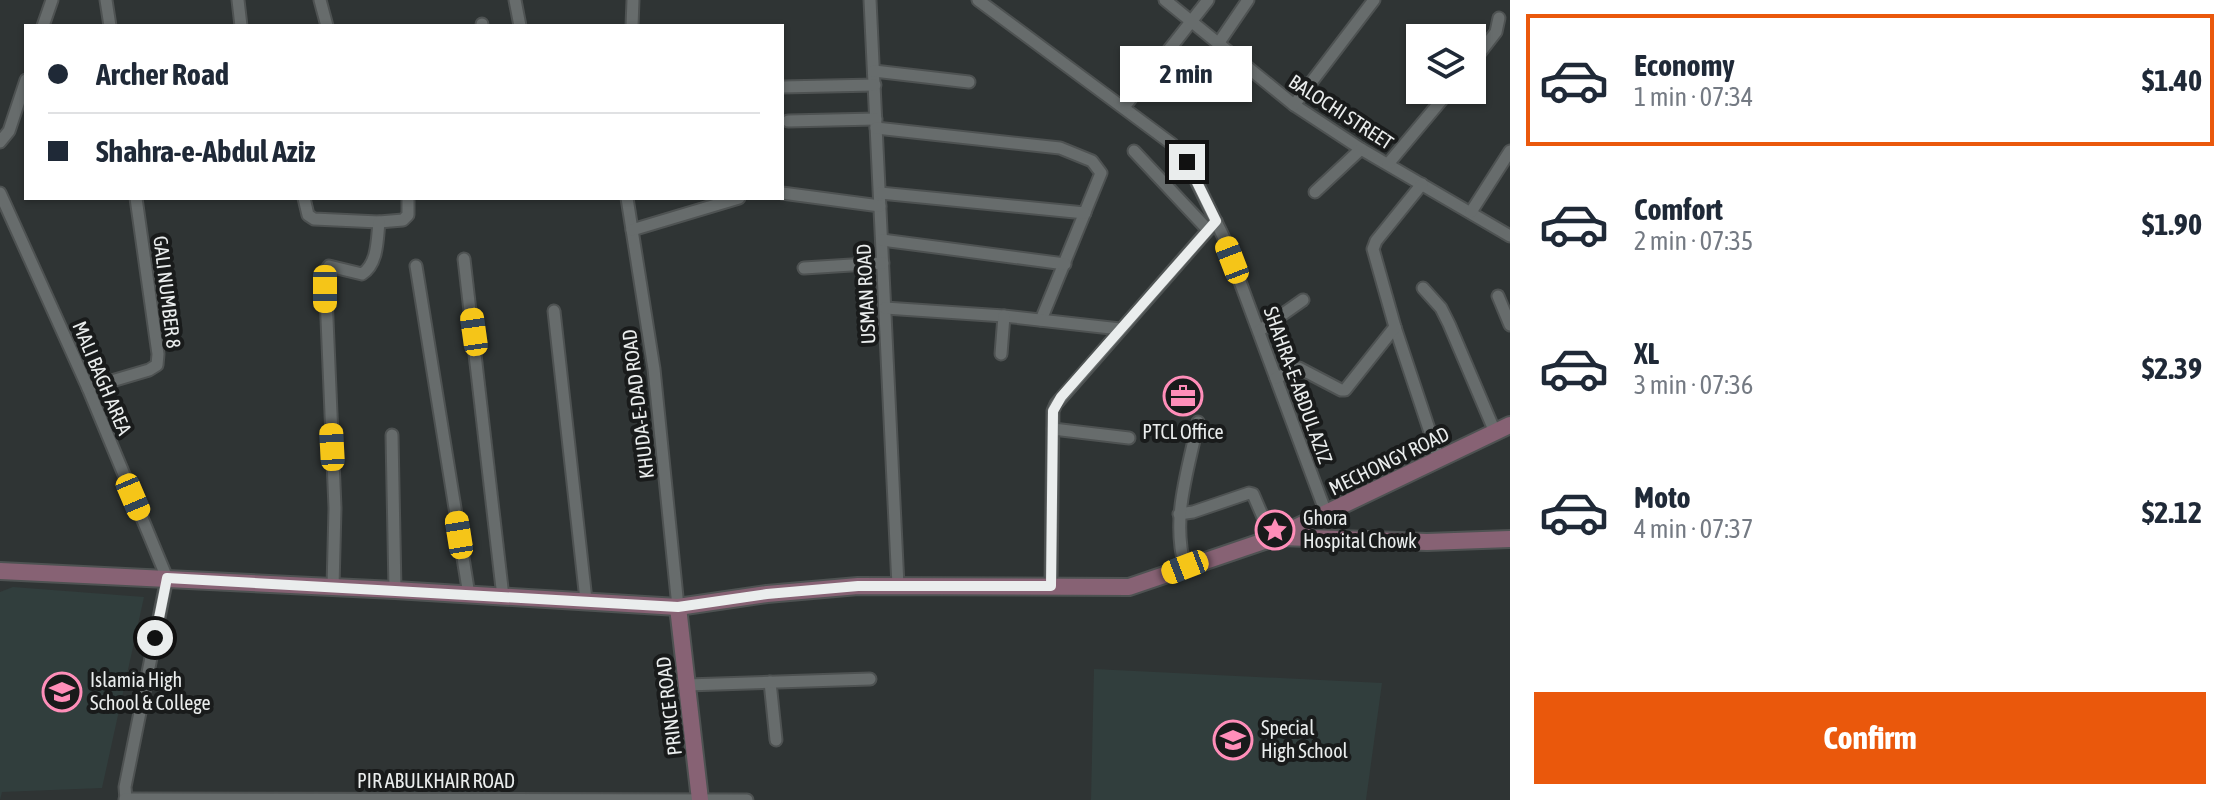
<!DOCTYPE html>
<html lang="en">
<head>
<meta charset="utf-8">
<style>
	:root { --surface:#fff; --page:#f2f2f3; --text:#1f2937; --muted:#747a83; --line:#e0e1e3; --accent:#ea580c }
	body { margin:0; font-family:"Asap Condensed",sans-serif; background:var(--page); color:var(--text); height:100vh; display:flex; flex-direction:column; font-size:30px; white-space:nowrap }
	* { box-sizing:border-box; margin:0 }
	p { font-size:26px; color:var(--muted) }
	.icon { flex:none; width:44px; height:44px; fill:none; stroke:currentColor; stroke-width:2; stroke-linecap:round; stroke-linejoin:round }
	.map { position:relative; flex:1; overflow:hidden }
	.side { display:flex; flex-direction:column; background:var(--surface); width:720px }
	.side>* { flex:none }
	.guide { position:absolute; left:24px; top:24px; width:760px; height:176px; border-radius:0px; box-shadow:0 2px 6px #0004; display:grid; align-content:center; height:176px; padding:0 24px; background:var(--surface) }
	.controls { position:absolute; left:1406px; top:24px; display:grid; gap:16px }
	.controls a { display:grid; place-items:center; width:80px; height:80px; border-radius:0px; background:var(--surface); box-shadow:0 2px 6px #0004; font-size:40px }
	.end { position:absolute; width:36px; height:36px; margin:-18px; border:10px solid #eaeded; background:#111; box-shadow:0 0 0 4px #111 }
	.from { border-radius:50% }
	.bubble { position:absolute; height:56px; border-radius:0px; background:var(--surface); box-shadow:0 2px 6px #0004; font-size:26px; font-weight:700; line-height:56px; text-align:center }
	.car { position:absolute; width:24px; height:48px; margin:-24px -12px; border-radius:10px; box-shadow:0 0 6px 2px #0007; background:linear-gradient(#f5c518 24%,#345 0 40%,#f5c518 0 76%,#345 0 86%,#f5c518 0) }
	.guide b { display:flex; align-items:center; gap:28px; height:76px; font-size:30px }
	.guide b+b { border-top:2px solid var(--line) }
	.guide i { width:20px; height:20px; background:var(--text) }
	ul { padding:14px 0 0; list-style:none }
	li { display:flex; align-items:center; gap:24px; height:132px; margin:0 16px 12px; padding:0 8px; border:4px solid transparent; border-radius:0px }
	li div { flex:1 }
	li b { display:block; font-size:30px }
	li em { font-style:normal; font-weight:700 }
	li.current { border-color:var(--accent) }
	li>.icon { width:72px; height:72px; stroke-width:1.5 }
	.button { display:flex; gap:16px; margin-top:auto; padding:16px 24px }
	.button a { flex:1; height:92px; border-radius:0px; background:var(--accent); color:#fff; font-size:32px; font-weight:700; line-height:92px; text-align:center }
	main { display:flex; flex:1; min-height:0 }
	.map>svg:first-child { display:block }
	.built { fill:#313e3d }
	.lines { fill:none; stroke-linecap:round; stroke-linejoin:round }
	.street-casing { stroke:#4e5252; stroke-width:15 }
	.secondary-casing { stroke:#4e5252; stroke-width:20 }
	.street { stroke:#676c6c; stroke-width:11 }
	.secondary { stroke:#876274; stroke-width:16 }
	.route { stroke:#eaeded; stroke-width:10 }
	.labels { text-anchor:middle; stroke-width:8; stroke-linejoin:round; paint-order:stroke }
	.street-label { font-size:20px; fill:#eaeded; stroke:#191b1b }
	.poi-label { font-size:20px; fill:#eaeded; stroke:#191b1b; text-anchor:start }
</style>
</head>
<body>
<main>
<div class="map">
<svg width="1510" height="800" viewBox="0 0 1510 800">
	<rect width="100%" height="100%" fill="#2f3434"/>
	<g class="built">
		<path d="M13,587l131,10 -42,191 -100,4 -2,8v-208z"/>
		<path d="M1094,669l288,14 -16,117h-275z"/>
	</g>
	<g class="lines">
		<g class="street-casing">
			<g id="street">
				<path d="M106,0l4,26"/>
				<path d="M238,0l3,26"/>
				<path d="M320,0l7,26"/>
				<path d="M515,0l5,26"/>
				<path d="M870,0l28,586"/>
				<path d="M978,0l194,144 15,18 36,74 103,277"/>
				<path d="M1165,0l129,105 67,44 149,87"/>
				<path d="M482,24v2"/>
				<path d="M43,26l9,-26"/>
				<path d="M632,26l1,-26"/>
				<path d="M1218,44l30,-44"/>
				<path d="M1472,63l24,-31 3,-14"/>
				<path d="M874,71l95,11"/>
				<path d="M782,87l93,-2"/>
				<path d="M1294,105l80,-105"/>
				<path d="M1124,107l84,-107"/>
				<path d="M788,121l88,-2"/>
				<path d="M876,128l184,20 32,13 9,12 -60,147"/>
				<path d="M0,142l9,-11 17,-51"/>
				<path d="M1134,151l74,79"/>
				<path d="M1388,164l62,-74"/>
				<path d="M1315,192l46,-43"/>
				<path d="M0,193l88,195 79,190 -42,209 1,13"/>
				<path d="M782,193l98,13"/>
				<path d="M880,193l205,20"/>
				<path d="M304,198l4,17 6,4 65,3 24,-2 5,-5v-17"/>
				<path d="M627,198l27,171 24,238"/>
				<path d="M1471,212l39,-61"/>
				<path d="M632,230l107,-32"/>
				<path d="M882,240l183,24"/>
				<path d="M464,259l39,338"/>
				<path d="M416,266l53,329"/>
				<path d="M804,268l79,-5"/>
				<path d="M1423,288l18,20 8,16 46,108"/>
				<path d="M1498,296l12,29"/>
				<path d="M885,308l119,8 116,13"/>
				<path d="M554,311l32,289"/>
				<path d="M1395,327l44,132"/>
				<path d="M1259,331l44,-31"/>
				<path d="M1001,354l3,-38"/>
				<path d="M1276,378l23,-10 42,22h4l50,-63 -22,-78 3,-8 46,-57"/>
				<path d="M88,388l61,-18 8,-5 1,-11 -22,-156"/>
				<path d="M1053,429l76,9"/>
				<path d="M392,435l3,155"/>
				<path d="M1179,514l14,-2 56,-19 4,1 19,44"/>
				<path d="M1185,567c-14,-49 3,-96 13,-145"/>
				<path d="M1051,586l2,-175 3,-7 160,-183"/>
				<path d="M333,587l2,-79 -10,-236 4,-6 33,8c16,-10 15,-34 17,-52"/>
				<path d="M770,682l6,58"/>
				<path d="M687,685l183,-6"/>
				<path d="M125,799l622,1"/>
			</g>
		</g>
		<g class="secondary-casing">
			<g id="secondary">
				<path d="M1280,537l147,5 83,-3"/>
				<path d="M0,571l395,19 283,17 89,-13 91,-8 271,1 147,-50 234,-112"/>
				<path d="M678,607l22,193"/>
			</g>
		</g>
		<use href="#street" class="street"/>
		<use href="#secondary" class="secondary"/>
	</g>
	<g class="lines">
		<path class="route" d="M155,638l12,-60 511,29 89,-13 91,-8h193l2,-175 8,-14 155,-176 -29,-59"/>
	</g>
	<defs>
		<g id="office-ring" transform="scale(2)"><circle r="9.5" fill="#191b1b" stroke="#ff8eb9" stroke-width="1.5"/><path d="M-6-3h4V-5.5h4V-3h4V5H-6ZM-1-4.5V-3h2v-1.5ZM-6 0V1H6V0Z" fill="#ff8eb9"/></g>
		<g id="sight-ring" transform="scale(2)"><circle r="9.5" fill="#191b1b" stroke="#ff8eb9" stroke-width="1.5"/><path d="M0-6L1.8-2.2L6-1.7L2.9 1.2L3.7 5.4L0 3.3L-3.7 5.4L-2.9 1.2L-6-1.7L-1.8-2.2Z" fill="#ff8eb9"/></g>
		<g id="school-ring" transform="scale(2)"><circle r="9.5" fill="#191b1b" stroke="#ff8eb9" stroke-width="1.5"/><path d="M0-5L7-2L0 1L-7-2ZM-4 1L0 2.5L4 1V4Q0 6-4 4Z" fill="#ff8eb9"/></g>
	</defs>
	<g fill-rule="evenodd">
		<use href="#office-ring" x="1183" y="396"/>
		<use href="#sight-ring" x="1275" y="530"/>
		<use href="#school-ring" x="62" y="692"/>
		<use href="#school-ring" x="1233" y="740"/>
	</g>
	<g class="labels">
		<g class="street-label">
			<text transform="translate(1341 112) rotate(33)" y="7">BALOCHI STREET</text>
			<text transform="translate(167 292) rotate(83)" y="7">GALI NUMBER 8</text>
			<text transform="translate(866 294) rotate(-93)" y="7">USMAN ROAD</text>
			<text transform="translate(102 378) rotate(67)" y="7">MALI BAGH AREA</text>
			<text transform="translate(1298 385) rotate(70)" y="7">SHAHRA-E-ABDUL AZIZ</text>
			<text transform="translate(638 404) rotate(-97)" y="7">KHUDA-E-DAD ROAD</text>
			<text transform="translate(1389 461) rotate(-26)" y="7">MECHONGY ROAD</text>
			<text transform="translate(669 706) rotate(-97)" y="7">PRINCE ROAD</text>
			<text x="436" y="788">PIR ABULKHAIR ROAD</text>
		</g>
		<g class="poi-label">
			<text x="1183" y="439" text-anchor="middle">PTCL Office</text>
			<text x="1303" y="525">Ghora<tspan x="1303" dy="23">Hospital Chowk</tspan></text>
			<text x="90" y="687">Islamia High<tspan x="90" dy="23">School &amp; College</tspan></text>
			<text x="1261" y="735">Special<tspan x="1261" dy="23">High School</tspan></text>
		</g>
	</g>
</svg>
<div class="controls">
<a><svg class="icon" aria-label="layers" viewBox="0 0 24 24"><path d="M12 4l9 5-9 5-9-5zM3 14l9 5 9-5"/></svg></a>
</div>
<i class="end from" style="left:155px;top:638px"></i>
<i class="end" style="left:1187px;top:162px"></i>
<div class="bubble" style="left:1120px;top:46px;width:132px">2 min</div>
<i class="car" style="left:1232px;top:260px;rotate:339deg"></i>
<i class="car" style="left:325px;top:289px;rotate:180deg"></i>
<i class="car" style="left:474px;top:332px;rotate:352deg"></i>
<i class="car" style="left:332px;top:447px;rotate:357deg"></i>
<i class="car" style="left:133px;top:497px;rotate:157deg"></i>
<i class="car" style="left:459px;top:535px;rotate:351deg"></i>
<i class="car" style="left:1185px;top:567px;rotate:249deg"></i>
<div class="guide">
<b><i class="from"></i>Archer Road</b>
<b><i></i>Shahra-e-Abdul Aziz</b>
</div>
</div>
<section class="side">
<ul>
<li class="current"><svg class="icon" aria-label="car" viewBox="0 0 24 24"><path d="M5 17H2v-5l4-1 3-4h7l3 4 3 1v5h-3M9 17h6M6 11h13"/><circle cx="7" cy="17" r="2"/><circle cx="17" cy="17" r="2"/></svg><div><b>Economy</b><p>1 min · 07:34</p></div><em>$1.40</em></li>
<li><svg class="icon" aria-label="car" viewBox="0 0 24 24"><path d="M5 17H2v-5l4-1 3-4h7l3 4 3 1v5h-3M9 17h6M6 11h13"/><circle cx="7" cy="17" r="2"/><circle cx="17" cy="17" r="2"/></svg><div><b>Comfort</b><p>2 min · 07:35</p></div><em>$1.90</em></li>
<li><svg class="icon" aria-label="car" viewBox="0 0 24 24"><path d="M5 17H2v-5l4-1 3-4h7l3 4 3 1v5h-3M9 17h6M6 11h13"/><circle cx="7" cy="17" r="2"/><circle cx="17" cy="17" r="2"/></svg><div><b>XL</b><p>3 min · 07:36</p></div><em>$2.39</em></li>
<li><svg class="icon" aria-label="car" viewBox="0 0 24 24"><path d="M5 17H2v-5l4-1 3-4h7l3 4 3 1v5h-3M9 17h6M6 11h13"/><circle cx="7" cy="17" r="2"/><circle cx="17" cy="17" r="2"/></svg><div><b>Moto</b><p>4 min · 07:37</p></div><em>$2.12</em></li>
</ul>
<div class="button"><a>Confirm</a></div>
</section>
</main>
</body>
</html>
